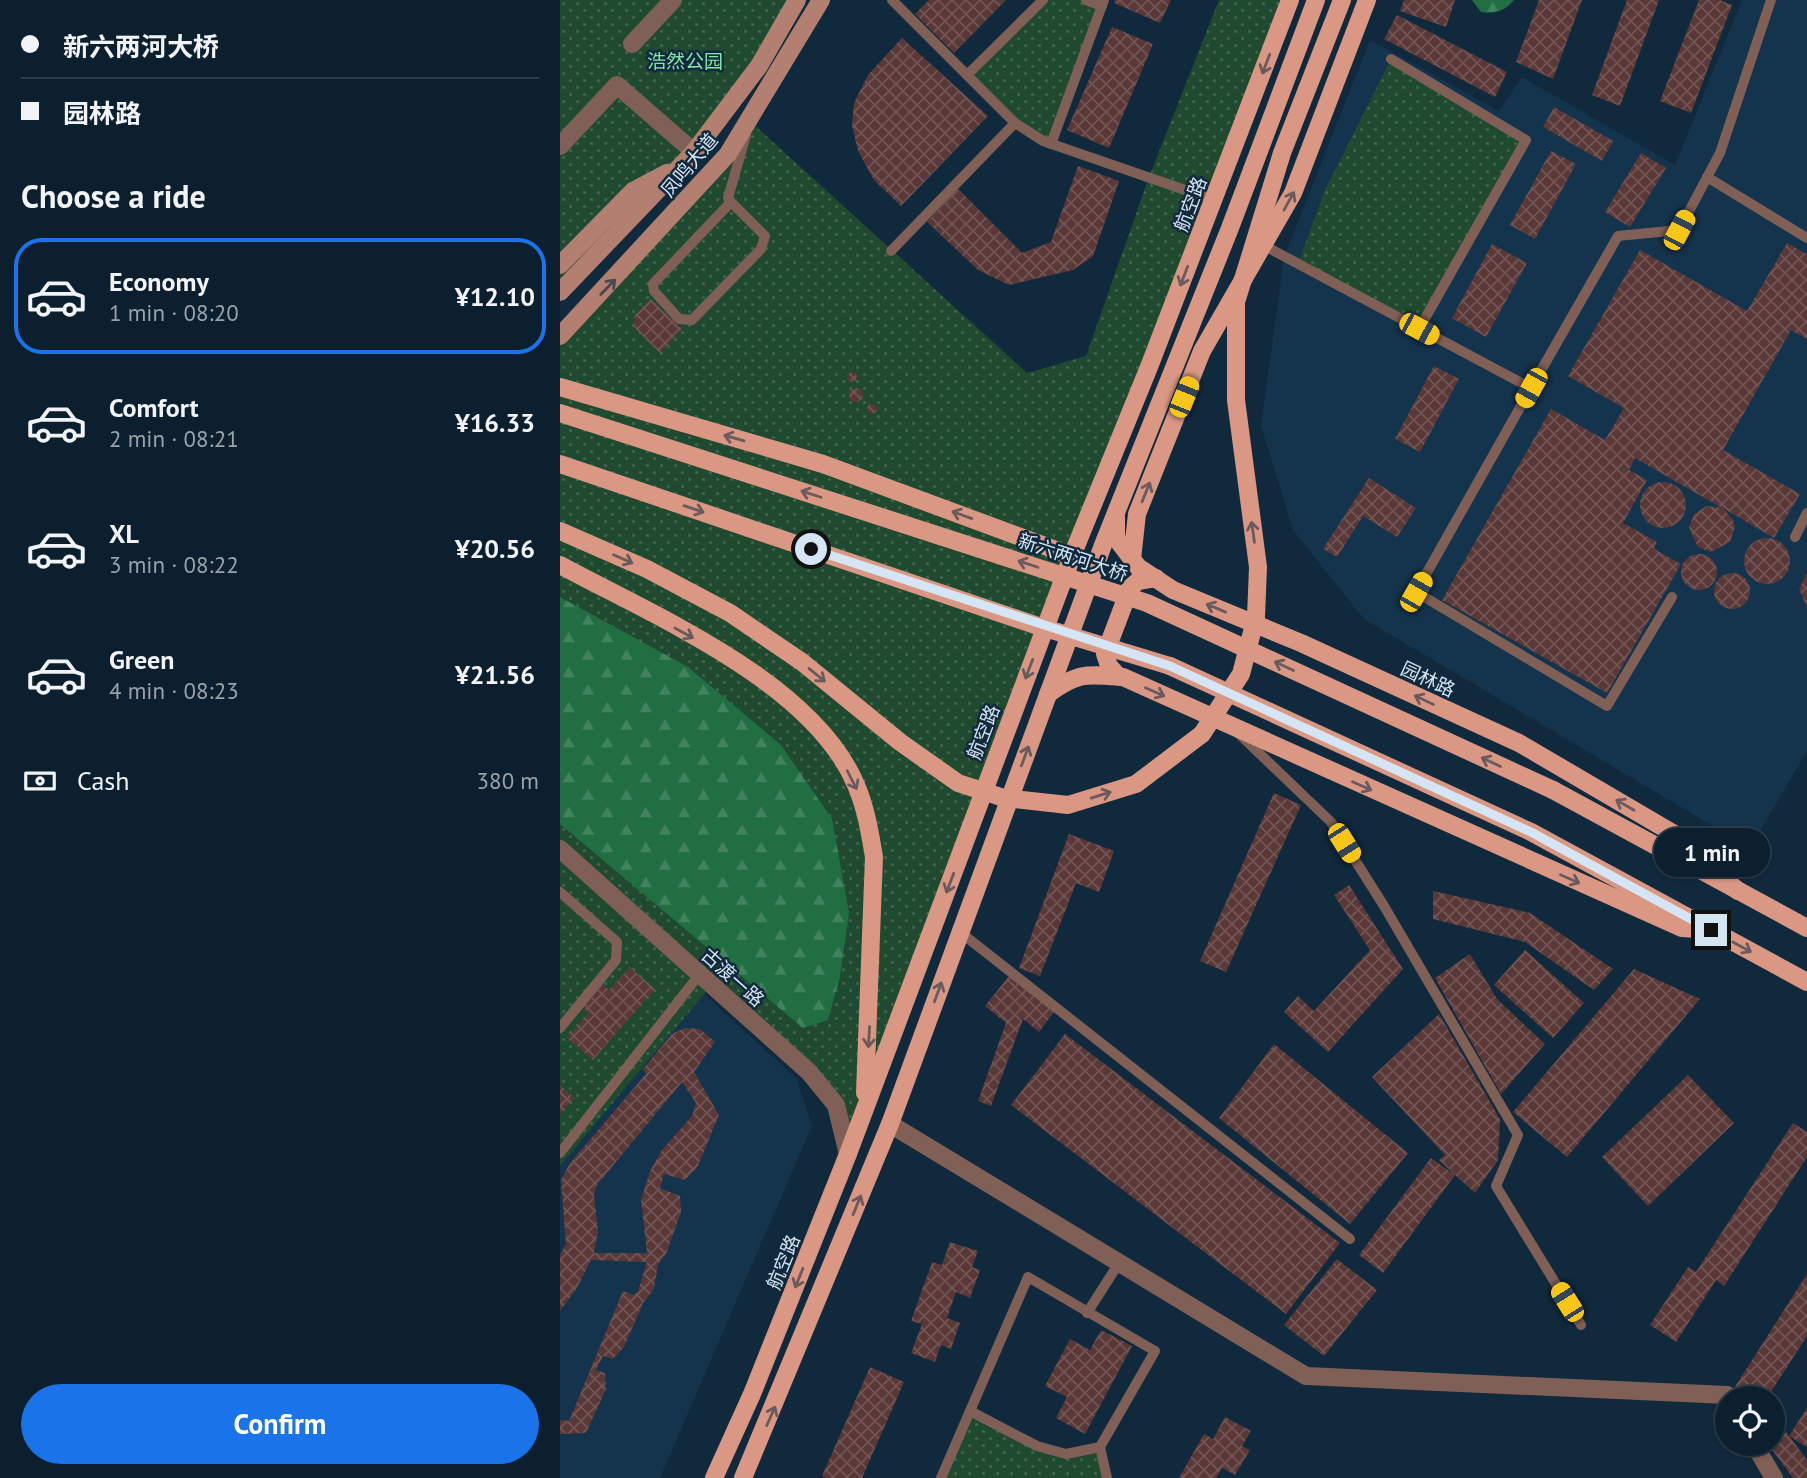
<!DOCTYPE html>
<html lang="en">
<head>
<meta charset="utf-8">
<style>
	:root { --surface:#0c1f2e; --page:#152736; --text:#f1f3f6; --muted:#9aa2aa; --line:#2c3d4a; --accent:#1a73e8 }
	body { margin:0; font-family:"PT Sans","Noto Sans SC",sans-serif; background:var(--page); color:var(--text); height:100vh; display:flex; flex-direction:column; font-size:26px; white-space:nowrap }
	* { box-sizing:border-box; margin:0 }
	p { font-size:23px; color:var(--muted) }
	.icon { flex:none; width:38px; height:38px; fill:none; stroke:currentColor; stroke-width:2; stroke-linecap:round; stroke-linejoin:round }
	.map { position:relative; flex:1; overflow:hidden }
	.details { display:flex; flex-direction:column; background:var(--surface); width:560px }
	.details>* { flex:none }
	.banner { display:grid; align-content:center; height:154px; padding:0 21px; background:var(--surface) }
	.buttons { position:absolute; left:1155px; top:1386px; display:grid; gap:14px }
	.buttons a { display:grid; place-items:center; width:70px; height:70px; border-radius:50%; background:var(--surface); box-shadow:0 2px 5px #0004,0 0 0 2px var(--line); font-size:35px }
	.end { position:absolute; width:32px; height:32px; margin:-16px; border:9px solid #d6e5f3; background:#111; box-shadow:0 0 0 4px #111 }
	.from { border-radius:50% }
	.bubble { position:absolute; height:49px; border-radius:24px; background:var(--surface); box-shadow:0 2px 5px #0004,0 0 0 2px var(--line); font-size:23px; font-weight:700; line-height:49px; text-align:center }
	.car { position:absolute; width:21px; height:42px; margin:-21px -10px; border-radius:9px; box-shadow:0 0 5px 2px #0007; background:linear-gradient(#f5c518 24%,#345 0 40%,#f5c518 0 76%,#345 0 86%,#f5c518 0) }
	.banner b { display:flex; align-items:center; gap:24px; height:66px; font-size:26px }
	.banner b+b { border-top:2px solid var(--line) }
	.banner i { width:18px; height:18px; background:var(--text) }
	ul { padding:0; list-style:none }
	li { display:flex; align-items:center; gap:21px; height:116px; margin:0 14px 10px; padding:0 7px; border:4px solid transparent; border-radius:28px }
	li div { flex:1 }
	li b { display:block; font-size:26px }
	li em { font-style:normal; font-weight:700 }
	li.selected { border-color:var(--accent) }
	li>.icon { width:63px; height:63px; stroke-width:1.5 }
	h2 { padding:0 21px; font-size:32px; line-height:84px }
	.pay { display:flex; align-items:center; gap:18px; height:77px; padding:0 21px; font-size:26px }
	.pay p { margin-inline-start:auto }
	.action { display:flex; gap:14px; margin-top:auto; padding:14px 21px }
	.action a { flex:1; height:80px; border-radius:42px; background:var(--accent); color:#fff; font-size:28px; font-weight:700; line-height:80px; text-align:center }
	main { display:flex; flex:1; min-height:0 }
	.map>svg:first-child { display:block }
	.built { fill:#14334c }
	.grass { fill:url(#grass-dots) }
	.forest { fill:url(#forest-firs) }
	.building { fill:url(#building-cross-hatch); fill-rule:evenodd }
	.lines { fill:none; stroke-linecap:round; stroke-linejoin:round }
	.lane { stroke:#806056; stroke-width:10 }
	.street { stroke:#806056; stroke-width:18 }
	.secondary { stroke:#b37f70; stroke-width:18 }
	.primary { stroke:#da9784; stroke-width:18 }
	.primary-bridge { stroke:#da9784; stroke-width:18 }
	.oneway { stroke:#6b5a5d }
	.oneway2 { stroke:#49474f }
	.route { stroke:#d6e5f3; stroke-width:9 }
	.labels { text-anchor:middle; stroke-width:5; stroke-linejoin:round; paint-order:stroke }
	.park-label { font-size:19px; fill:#81e5a6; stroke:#10293d }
	.street-label { font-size:19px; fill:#d6e5f3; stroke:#10293d }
</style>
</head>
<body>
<main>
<section class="details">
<div class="banner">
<b><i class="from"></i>新六两河大桥</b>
<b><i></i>园林路</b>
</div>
<h2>Choose a ride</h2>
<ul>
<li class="selected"><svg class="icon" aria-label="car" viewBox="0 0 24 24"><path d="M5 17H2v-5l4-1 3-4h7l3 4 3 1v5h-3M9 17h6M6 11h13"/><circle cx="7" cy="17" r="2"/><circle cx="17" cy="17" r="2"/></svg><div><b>Economy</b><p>1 min · 08:20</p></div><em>¥12.10</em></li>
<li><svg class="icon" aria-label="car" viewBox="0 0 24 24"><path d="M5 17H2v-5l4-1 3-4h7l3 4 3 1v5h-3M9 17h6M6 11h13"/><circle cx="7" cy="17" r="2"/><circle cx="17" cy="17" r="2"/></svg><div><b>Comfort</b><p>2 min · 08:21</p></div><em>¥16.33</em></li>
<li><svg class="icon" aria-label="car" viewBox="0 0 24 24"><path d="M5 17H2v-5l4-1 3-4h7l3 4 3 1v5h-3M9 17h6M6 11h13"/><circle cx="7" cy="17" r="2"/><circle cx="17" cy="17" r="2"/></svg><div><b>XL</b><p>3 min · 08:22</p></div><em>¥20.56</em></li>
<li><svg class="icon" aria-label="car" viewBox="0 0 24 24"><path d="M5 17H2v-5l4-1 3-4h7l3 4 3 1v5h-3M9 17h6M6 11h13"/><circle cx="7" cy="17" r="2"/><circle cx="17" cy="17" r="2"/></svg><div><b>Green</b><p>4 min · 08:23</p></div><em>¥21.56</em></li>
</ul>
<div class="pay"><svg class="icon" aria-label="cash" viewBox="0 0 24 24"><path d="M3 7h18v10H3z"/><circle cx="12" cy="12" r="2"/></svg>Cash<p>380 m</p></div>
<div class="action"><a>Confirm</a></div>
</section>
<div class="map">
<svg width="1247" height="1478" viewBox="0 0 1247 1478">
	<defs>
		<pattern id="grass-dots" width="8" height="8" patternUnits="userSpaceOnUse" patternTransform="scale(1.75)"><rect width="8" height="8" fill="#204a30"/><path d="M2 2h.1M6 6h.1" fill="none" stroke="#40644e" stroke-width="1.8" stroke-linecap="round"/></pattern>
		<pattern id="forest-firs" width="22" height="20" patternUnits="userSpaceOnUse" patternTransform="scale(1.75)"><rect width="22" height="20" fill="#226e43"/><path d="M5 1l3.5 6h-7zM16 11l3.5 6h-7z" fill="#41835f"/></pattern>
		<pattern id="building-cross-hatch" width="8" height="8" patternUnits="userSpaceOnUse" patternTransform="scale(1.75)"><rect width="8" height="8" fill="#5a3837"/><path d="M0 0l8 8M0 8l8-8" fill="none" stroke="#715554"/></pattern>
	</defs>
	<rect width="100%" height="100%" fill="#10293d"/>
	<g class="built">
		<path d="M1182,0h65v751l-57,97 -386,-229 -71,-89 -32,-104 23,-169 86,-217 129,71 23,-34 153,88z"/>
		<path d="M144,994l93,85 15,47 -152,352h-100v-312z"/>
	</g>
	<g class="grass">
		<path d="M0,0h233l-52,88 -181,208z"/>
		<path d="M483,0h43l16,6 -51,138 -8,-3 -76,-66z"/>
		<path d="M659,0h71l-442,1154 -12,-49 -125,-119 -151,180v-830l190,-215 277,252 59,-17 63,-179z"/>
		<path d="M831,59l135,81 -107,189 -121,-65 26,-72z"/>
		<path d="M410,1411l96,43 34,-7 7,31h-166z"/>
	</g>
	<g class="forest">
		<path d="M912,0h42c-9,11 -19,14 -33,12z"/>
		<path d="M0,597l128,70 93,78 51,74 17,94 -9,63 -12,44 -25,8 -243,-204z"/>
	</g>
	<g class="building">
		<path d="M369,0h77l-52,53 -39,-39z"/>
		<path d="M555,0h56l-11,23 -46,-20z"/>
		<path d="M844,0h51l-9,27 -46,-16z"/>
		<path d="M979,0h43l-29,79 -37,-17z"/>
		<path d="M1067,0h32l-39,106 -28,-11z"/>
		<path d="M1139,0h21l12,5 -41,108 -31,-12z"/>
		<path d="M837,15l110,57 -12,25 -111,-58z"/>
		<path d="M552,27l41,17 -44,104 -42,-18z"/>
		<path d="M342,38l86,78 -87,90 -27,-26 -16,-29 -6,-26 2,-22 14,-28z"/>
		<path d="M994,107l59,34 -11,20 -59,-34z"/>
		<path d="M991,151l25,13 -41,75 -25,-14z"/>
		<path d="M1081,153l25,15 -36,59 -25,-15z"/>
		<path d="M518,166l41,15 -26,75 -20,14 -64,15 -31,-15 -51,-48 31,-33 64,64 29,-11z"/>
		<path d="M1227,243l20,11v85l-16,-9 -68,120 77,44 -26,44 -51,-30 10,12 2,7 -5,15 -19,10 -13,-5 -9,-19 5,-14 13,-8 15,2 -87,-50 -6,12 18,10 -24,43 34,19 -3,7 27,15 -74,129 -165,-93 109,-191 54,31 19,-32 -56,-32 72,-126 107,61z"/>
		<path d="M932,244l35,19 -41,74 -34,-19z"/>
		<path d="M91,299l31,30 -22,24 -27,-27 2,-11z"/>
		<path d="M874,366l25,13 -39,73 -25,-13z"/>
		<circle cx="292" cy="377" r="5"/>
		<circle cx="296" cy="395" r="7"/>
		<circle cx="312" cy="409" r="5"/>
		<path d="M809,478l47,30 -19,29 -34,-21 -26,41 -14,-8z"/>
		<circle cx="1103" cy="505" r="23"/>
		<circle cx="1207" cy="561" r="23"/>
		<circle cx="1139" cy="572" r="18"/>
		<path d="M1247,573v34l-8,-18z"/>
		<circle cx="1172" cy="591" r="18"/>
		<path d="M714,793l27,12 -75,167 -26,-11z"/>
		<path d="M509,834l45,17 -15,41 -23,-9 -36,93 -21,-8z"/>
		<path d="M789,885l54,84 -75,83 -44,-40 14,-16 16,15 56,-61 -36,-55z"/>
		<path d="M873,891l97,22 83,56 -19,21 -69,-48 -92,-23z"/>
		<path d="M965,950l59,53 -31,35 -59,-53z"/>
		<path d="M910,954l27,45 48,45 -44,50 -66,-116z"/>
		<path d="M70,967l25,22 -62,71 -26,-22 22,-25 -8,-7 20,-23 8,7z"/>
		<path d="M1074,969l66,30 -133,158 -54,-45z"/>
		<path d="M449,976l45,36 -15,20 -16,-13 -32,87 -13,-5 28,-78 -21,-17z"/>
		<path d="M879,1014l61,105 -2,41 -23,33 -36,-33 6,-5 -73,-78z"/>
		<path d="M124,1028l16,1 15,13 -21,30 25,43 -22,53 -12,12 -21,-6 -4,14 20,8 1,16 -15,42 -8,10 -4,25 -11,14 -19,44 -11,12 -10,-3 -7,14 9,3 1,16 -20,44 -26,1v-14l9,1 54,-130 11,4 4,-4 9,-29 -56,-2 -14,28 -17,23v-56l6,-11 -5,-64 9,-17 76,-89 -3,-5 29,-35zM122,1082l14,21 -4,13 -30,34 -12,21 -9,29 6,53h-53l4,-22 -4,-36 3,-10z"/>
		<path d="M505,1034l275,209 -54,71 -275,-209z"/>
		<path d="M714,1044l134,109 -58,71 -131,-106z"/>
		<path d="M1128,1075l46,48 -86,83 -46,-49z"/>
		<path d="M0,1085l14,13 -14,16z"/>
		<path d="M1233,1123l14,9v25l-83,129 -8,-6 -40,62 -26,-17 38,-58 8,5z"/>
		<path d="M871,1158l24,17 -72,98 -24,-18z"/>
		<path d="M390,1242l28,9 -6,16 8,3 -10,28 -14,-6 -9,26 13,5 -9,26 -10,-4 -6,17 -24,-9 11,-29 -11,-3 21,-59 10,3z"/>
		<path d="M777,1259l40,31 -53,66 -40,-31z"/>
		<path d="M1247,1274v62l-40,62h-22l-12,-8z"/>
		<path d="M541,1330l31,16 -47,88 -29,-16 11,-21 -22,-11 25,-47 20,11z"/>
		<path d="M310,1367l34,15 -42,96h-36l-4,-2z"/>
		<path d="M1247,1408v39l-18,-11z"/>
		<path d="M665,1417l26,14 -9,15 8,4 -15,25 -13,-7 -6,10h-37l25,-44 9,5z"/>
		<path d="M1226,1432l21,28v18h-14l-23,-31z"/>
	</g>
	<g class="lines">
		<g class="lane">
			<path d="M332,0l123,123 28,18 171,59"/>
			<path d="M526,0l16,6"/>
			<path d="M831,59l135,81 -107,189"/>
			<path d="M407,75l76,-75"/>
			<path d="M491,144l53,-144"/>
			<path d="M1147,177l100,61"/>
			<path d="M171,202l-78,82 1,7 25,28 13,1 69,-71 4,-13 -34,-34 -3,-4 18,-63"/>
			<path d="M703,245l268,143 -115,204 191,114 65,-109"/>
			<path d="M331,251l124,-128"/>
			<path d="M971,388l87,-152 61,-6 41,-77 51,-153"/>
			<path d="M1235,537l12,-24"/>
			<path d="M678,733l93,89 53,84 134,229 -22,51 85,139"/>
			<path d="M0,892l57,50 -1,18 -56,68"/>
			<path d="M400,932l390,307"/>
			<path d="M0,1153l139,-178"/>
			<path d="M527,1313l32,-50"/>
			<path d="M410,1411l67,35 29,8 34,-7"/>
			<path d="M381,1478l87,-201 127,74 -55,96 7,31"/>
		</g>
		<g class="street">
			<path d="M72,44l41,-44"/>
			<path d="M0,146l57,-61 77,67"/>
			<path d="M0,849l249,223 27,33 12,49"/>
			<path d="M330,1124l416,252 421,19 1,3"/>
			<path d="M1194,1444l20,34"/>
		</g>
		<g class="secondary">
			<path d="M0,265l73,-74 34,-18"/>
			<path d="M0,292l134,-140 65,-86 38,-66"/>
			<path d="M0,336l168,-182 93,-154"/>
		</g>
		<g class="primary">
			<path d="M0,387l263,77 249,92"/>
			<path d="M556,517v21l22,29 35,23 128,53 218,100 157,92 62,56"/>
			<path d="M572,559l5,-45 65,-163 91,-158 74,-193"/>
			<path d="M0,565c94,51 253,117 296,220 10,23 14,48 18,72l-9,236"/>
			<path d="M610,666l361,166 276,150"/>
			<path d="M559,677l-10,-11 -4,-12 25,-66 8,-7 18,-3"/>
			<path d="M488,694c30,-22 38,-20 75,-17l559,251 29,2"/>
			<path d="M993,790l254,138"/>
			<path d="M154,1478l38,-84 96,-240 226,-603 75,-184 141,-367"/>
			<path d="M183,1478l147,-354 213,-579 127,-317 86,-228"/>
		</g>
		<g class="primary-bridge">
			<path d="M0,413l587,190 406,187"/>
			<path d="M0,464l478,162 132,40"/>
			<path d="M0,531l87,38 83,44 72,49 98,80 58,41 46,15 64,7 68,-21 66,-50 39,-60 15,-57 2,-50 -22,-167v-98l46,-149 60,-153"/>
		</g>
	</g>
	<defs><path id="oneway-shaft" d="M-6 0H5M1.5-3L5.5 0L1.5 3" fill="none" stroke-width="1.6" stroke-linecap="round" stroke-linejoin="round" transform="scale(1.75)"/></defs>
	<g class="oneway">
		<use href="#oneway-shaft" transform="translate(706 64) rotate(111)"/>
		<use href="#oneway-shaft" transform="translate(729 201) rotate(-61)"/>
		<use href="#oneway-shaft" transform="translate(624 276) rotate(111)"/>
		<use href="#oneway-shaft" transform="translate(174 438) rotate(-164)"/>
		<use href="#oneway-shaft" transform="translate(586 492) rotate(-68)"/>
		<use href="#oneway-shaft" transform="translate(251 494) rotate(-162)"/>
		<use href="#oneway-shaft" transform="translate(134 509) rotate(19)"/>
		<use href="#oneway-shaft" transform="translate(402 515) rotate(-160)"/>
		<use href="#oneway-shaft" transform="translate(693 532) rotate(-98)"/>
		<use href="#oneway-shaft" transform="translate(63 559) rotate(24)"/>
		<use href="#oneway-shaft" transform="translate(468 564) rotate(-162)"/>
		<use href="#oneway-shaft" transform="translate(656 608) rotate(-157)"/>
		<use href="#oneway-shaft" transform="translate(124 633) rotate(29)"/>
		<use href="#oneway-shaft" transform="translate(724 666) rotate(-155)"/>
		<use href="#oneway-shaft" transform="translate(469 669) rotate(111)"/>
		<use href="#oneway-shaft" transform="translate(257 675) rotate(39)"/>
		<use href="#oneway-shaft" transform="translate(595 692) rotate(24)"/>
		<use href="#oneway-shaft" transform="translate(864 700) rotate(-155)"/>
		<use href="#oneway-shaft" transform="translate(465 756) rotate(-70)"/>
		<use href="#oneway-shaft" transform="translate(931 762) rotate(-155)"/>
		<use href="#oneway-shaft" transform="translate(292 780) rotate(63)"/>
		<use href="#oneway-shaft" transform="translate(802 786) rotate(24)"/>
		<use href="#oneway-shaft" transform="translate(541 795) rotate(-17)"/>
		<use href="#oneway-shaft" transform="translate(1065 805) rotate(-150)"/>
		<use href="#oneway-shaft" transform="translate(1010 879) rotate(24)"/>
		<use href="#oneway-shaft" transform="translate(390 883) rotate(111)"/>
		<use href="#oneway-shaft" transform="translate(1182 947) rotate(29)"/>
		<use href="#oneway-shaft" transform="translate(378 992) rotate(-70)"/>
		<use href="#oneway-shaft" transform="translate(309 1037) rotate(93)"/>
		<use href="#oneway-shaft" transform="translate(297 1205) rotate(-68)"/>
		<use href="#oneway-shaft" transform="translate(239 1278) rotate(112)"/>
		<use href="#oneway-shaft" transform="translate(211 1416) rotate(-66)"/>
	</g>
	<use class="oneway2" href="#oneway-shaft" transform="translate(48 287) rotate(-46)"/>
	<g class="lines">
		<path class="route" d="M251,549l359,117 361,166 180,98"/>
	</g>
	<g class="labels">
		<g class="park-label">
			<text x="125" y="68">浩然公园</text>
		</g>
		<g class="street-label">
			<text transform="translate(129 165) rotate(-50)" y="7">凤鸣大道</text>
			<text transform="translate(630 204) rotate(-69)" y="7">航空路</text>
			<text transform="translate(513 557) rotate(18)" y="7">新六两河大桥</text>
			<text transform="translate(868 679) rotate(25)" y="7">园林路</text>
			<text transform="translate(423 732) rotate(-69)" y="7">航空路</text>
			<text transform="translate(173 977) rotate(42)" y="7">古渡一路</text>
			<text transform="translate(223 1262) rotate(-68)" y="7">航空路</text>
		</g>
	</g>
</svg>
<div class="buttons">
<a><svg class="icon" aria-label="locate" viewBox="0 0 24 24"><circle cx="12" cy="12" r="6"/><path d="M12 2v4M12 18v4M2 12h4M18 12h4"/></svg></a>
</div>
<i class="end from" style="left:251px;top:549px"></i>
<i class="end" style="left:1151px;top:930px"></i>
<div class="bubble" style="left:1094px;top:828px;width:116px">1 min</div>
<i class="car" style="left:1119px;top:230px;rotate:28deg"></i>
<i class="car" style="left:859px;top:329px;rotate:118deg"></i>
<i class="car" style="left:971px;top:388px;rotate:209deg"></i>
<i class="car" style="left:624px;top:397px;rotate:22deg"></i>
<i class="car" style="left:856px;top:592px;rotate:30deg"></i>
<i class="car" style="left:784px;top:843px;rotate:148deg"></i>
<i class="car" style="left:1007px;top:1302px;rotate:328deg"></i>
</div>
</main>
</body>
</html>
